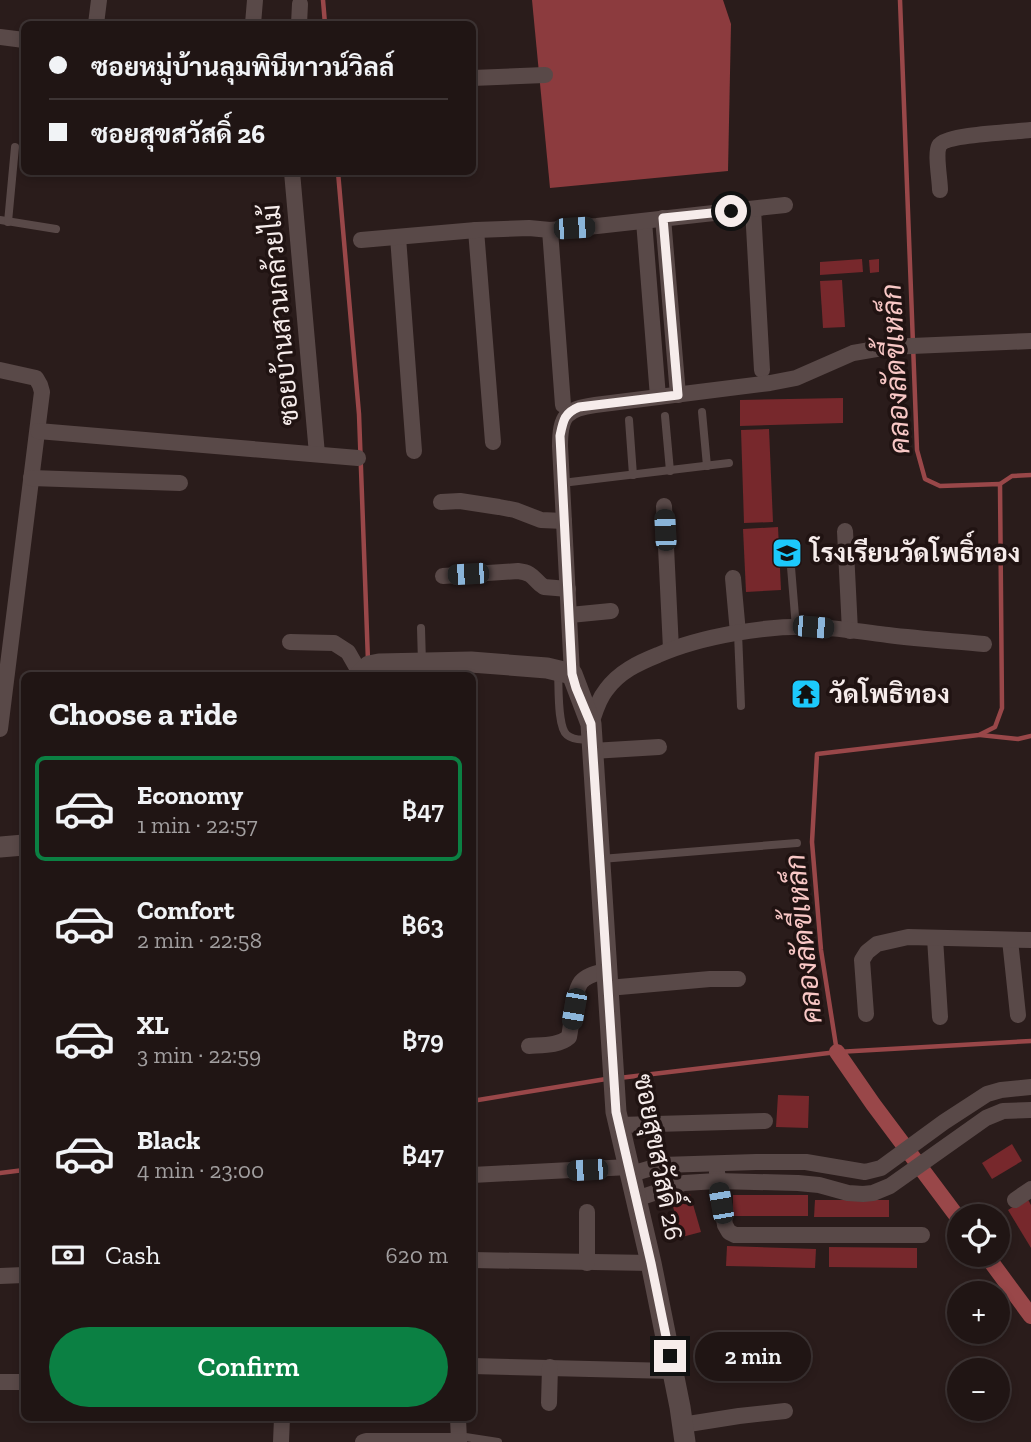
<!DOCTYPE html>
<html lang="en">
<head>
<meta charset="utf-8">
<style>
	:root { --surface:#201514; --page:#2d2222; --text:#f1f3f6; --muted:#a29fa0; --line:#3d3434; --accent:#0b8043 }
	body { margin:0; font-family:"Zilla Slab",Sarabun,serif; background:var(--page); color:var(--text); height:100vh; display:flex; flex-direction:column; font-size:26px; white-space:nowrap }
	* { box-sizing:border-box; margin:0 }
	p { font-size:23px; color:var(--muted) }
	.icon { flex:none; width:38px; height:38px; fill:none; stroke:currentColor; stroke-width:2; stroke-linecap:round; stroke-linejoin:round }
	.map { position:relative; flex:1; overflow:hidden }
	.side { position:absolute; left:21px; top:672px; width:455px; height:749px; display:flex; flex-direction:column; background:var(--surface); border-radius:10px; box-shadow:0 4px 10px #0003,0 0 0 2px var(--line) }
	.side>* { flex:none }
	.hud { position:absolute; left:21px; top:21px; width:455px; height:154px; border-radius:10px; box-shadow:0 4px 10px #0003,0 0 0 2px var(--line); display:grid; align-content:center; height:154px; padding:0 28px; background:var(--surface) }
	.controls { position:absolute; left:947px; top:1204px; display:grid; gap:14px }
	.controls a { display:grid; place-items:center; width:63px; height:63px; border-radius:50%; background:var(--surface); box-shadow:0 4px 10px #0003,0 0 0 2px var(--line); font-size:35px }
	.end { position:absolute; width:32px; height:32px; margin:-16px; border:9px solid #f6eceb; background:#111; box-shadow:0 0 0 4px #111 }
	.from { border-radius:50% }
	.bubble { position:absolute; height:49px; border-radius:24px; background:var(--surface); box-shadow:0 4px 10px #0003,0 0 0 2px var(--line); font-size:23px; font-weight:600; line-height:49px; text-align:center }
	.car { position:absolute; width:21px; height:42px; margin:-21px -10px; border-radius:9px; box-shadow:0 0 5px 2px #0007; background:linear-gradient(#222 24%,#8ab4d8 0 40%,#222 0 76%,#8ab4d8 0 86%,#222 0) }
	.hud b { display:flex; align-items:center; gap:24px; height:66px; font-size:26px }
	.hud b+b { border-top:2px solid var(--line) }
	.hud i { width:18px; height:18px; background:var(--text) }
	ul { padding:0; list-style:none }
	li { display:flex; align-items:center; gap:21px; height:105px; margin:0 14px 10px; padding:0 14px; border:4px solid transparent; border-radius:10px }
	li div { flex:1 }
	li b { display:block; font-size:26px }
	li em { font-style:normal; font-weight:600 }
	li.selected { border-color:var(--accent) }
	li>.icon { width:63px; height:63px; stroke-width:1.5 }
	h2 { padding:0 28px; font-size:32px; line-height:84px }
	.pay { display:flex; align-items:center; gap:18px; height:77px; padding:0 28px; font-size:26px }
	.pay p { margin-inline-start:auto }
	.action { display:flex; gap:14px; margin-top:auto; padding:14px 28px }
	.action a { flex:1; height:80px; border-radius:42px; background:var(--accent); color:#fff; font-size:28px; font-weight:600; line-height:80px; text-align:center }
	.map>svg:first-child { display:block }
	.forest { fill:#8c3b3e }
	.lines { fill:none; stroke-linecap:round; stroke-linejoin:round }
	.stream { stroke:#994749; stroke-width:4.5 }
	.canal { stroke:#994749; stroke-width:16 }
	.building { fill:#77282c }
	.service { stroke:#594948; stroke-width:8 }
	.minor { stroke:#594948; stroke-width:16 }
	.tertiary { stroke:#594948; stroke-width:21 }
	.route { stroke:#f6eceb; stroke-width:9 }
	.labels { text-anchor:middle; stroke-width:7; stroke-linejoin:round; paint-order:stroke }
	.street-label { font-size:26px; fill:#f6eceb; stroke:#201312 }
	.poi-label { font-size:26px; font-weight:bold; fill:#f6eceb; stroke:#201312; text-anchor:start }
	.water-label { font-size:28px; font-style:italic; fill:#f9c8c6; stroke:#201312 }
</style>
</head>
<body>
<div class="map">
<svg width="1031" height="1442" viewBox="0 0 1031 1442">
	<rect width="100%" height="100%" fill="#2a1c1b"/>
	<path class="forest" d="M532,0h191l8,24 -3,147 -178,17z"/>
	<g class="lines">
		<g class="stream">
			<path d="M323,0l2,24"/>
			<path d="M338,172l21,242 9,247"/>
			<path d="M1000,484l12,-8 19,-1"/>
			<path d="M980,735l38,4 13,-3"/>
			<path d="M837,1052l-16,-102 -9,-108 5,-88 162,-19 16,-8 7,-19 -2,-224 -60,2 -15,-7 -8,-29 -17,-450"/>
			<path d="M619,1078l218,-26 194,-11"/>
			<path d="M472,1101l134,-22"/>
			<path d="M0,1173l24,-3"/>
		</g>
		<g class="canal">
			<path d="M837,1052l36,52 86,115"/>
			<path d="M986,1255l45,61"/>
		</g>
	</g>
	<g class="building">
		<path d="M862,259l1,13 -43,3v-13z"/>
		<path d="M879,259v13l-9,1 -1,-13z"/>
		<path d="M842,280l3,47 -22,1 -3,-47z"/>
		<path d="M843,398v25l-103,3v-26z"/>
		<path d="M769,429l4,93 -29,1 -3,-93z"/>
		<path d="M778,527l3,63 -35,2 -3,-63z"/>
		<path d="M778,1095l31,1 -1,32 -32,-1z"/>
		<path d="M1012,1144l10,17 -30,18 -10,-16z"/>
		<path d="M690,1194l11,38 -19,5 -11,-37z"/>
		<rect x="733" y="1195" width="75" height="21"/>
		<path d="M1027,1198l4,7v43l-23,-38z"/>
		<path d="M815,1200h74v17h-75z"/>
		<path d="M727,1246l89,3 -1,19 -89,-2z"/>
		<path d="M829,1247l88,1v20l-88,-1z"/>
	</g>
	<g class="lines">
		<g class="service">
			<path d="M0,220l56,9"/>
			<path d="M8,222l7,-75"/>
			<path d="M702,412l5,54"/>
			<path d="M665,416l5,55"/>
			<path d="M629,420l4,55"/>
			<path d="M562,483l167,-20"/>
			<path d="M790,555l6,73"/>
			<path d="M421,628l1,35"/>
			<path d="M738,633l3,73"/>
			<path d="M558,672c1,14 -1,55 9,63 6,5 16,5 23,4"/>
			<path d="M601,859l196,-16"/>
			<path d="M459,1436l39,6"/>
		</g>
		<g class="minor">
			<path d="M96,24l3,-24"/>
			<path d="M253,24l2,-24"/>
			<path d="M299,24l1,-20"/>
			<path d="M0,37l24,3"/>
			<path d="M472,78l73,-3"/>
			<path d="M292,172l25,282"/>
			<path d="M940,190c0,-10 -5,-36 -1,-44 6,-12 77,-14 92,-16"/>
			<path d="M753,209l9,161"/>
			<path d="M663,218l15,177"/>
			<path d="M644,221l14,176"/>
			<path d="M476,230l17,212"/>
			<path d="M550,230l13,175"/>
			<path d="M398,237l16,214"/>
			<path d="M361,240l115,-10 53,-2 21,2 47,-4 188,-21"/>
			<path d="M0,370l36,8 4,7 2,7 -42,337"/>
			<path d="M38,431l320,27"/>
			<path d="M31,478l149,5"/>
			<path d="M441,502l19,-1 39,6 16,3 26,10 23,1"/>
			<path d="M664,506l7,143"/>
			<path d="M845,531l5,100"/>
			<path d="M443,576l75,-5c17,2 15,9 26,16l24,2"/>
			<path d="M733,578l5,55"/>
			<path d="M570,615l41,-4"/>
			<path d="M290,642l44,1 14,9 12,21"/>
			<path d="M572,674l-12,-228c0,-30 6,-37 35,-41l175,-22 26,-5 57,-25 35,-6 143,-6"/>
			<path d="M591,724c4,-12 7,-24 15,-34 13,-18 32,-27 52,-35 43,-19 110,-30 156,-28 25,1 50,5 74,8 32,4 64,6 96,9"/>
			<path d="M592,751l67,-4"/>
			<path d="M935,938l5,79"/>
			<path d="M1010,940l8,75"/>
			<path d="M608,988l102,-9h28"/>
			<path d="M866,1014l-4,-54 5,-8 10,-8 31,-7 123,3"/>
			<path d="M529,1046c13,-1 30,0 40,-9 3,-14 4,-44 12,-55 6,-7 17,-9 26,-12"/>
			<path d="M619,1125l146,-4"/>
			<path d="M717,1172l8,53 4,7 6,3h187"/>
			<path d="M631,1174l31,-9 94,-3h50l59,10 16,-4 63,-46 43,-28 14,-4 30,-3"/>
			<path d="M472,1175l157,-8"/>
			<path d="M636,1199l48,-16 33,-2 81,2 21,2 29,8 15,1 10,-1 17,-7 96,-68 17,-7 28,-1"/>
			<path d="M1015,1200l16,-11"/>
			<path d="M472,1260l179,3"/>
			<path d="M587,1263v-51"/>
			<path d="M0,1276l24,-1"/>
			<path d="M472,1366l200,5"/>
			<path d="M0,1382h24"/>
			<path d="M549,1403l1,-36"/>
			<path d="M682,1425l57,-9 46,-5"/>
			<path d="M281,1442l1,-24"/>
			<path d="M363,1442l3,-1h93l-1,-23"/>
		</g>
		<g class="tertiary">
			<path d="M359,676l10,-10 10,-2 92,-2 76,6 25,6 19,50 25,388 35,151 29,144 5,35"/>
			<path d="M0,847l24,-2"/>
		</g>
	</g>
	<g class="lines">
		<path class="route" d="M670,1356l-19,-93 -35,-151 -25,-388 -15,-36 -4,-14 -12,-238c3,-15 4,-23 19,-29l99,-12 -15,-177 68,-7"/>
	</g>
	<defs>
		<g id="school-square" transform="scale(1.575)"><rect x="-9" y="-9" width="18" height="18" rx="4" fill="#1cc9fc" stroke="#201312"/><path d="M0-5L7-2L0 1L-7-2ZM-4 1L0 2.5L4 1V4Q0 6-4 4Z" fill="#111"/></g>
		<g id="temple-square" transform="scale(1.575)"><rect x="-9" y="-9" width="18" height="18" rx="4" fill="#1cc9fc" stroke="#201312"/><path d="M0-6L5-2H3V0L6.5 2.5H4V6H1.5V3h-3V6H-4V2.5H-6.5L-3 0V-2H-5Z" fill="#111"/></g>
	</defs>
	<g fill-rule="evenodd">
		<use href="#school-square" x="787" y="553"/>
		<use href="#temple-square" x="806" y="694"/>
	</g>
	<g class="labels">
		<g class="street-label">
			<text transform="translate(280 315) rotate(-95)" y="9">ซอยบ้านสวนกล้วยไม้</text>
			<text transform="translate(659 1157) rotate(79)" y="9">ซอยสุขสวัสดิ์ 26</text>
		</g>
		<g class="poi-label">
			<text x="810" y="562">โรงเรียนวัดโพธิ์ทอง</text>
			<text x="829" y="703">วัดโพธิทอง</text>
		</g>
		<g class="water-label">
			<text transform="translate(895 369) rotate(-93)" y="10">คลองลัดขี้เหล็ก</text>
			<text transform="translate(803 939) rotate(-96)" y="10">คลองลัดขี้เหล็ก</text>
		</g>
	</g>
</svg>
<div class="controls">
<a><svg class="icon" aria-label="locate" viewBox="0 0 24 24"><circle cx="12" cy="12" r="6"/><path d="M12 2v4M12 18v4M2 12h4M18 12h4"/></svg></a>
<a>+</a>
<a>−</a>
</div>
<i class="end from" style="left:731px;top:211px"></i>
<i class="end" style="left:670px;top:1356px"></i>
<div class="bubble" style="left:695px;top:1332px;width:116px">2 min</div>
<i class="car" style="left:574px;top:228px;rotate:86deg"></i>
<i class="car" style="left:665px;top:530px;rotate:357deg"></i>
<i class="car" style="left:468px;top:574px;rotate:267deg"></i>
<i class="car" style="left:813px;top:627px;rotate:95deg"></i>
<i class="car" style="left:574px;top:1009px;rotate:190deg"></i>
<i class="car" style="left:587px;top:1170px;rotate:267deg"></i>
<i class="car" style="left:721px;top:1203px;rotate:350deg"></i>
<div class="hud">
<b><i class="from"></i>ซอยหมู่บ้านลุมพินีทาวน์วิลล์</b>
<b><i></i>ซอยสุขสวัสดิ์ 26</b>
</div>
<section class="side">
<h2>Choose a ride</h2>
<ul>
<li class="selected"><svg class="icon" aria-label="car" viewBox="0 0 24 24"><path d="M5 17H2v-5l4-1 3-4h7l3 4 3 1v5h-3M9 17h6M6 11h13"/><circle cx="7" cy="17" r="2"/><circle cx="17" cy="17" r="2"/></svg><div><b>Economy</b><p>1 min · 22:57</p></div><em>฿47</em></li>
<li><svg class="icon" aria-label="car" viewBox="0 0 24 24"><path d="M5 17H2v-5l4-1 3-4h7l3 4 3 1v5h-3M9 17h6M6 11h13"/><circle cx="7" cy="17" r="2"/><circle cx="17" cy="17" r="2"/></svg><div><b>Comfort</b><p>2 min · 22:58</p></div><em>฿63</em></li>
<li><svg class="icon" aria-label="car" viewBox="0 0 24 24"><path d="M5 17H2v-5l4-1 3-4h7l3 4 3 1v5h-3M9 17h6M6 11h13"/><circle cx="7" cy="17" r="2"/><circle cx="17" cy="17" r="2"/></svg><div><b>XL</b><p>3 min · 22:59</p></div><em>฿79</em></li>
<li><svg class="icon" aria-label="car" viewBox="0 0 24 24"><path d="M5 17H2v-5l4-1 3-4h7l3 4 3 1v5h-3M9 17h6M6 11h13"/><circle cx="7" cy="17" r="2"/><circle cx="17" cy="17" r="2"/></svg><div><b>Black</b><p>4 min · 23:00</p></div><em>฿47</em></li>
</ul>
<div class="pay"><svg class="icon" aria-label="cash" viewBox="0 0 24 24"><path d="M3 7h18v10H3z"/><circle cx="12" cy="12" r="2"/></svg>Cash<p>620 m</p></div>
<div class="action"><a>Confirm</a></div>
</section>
</div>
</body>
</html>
